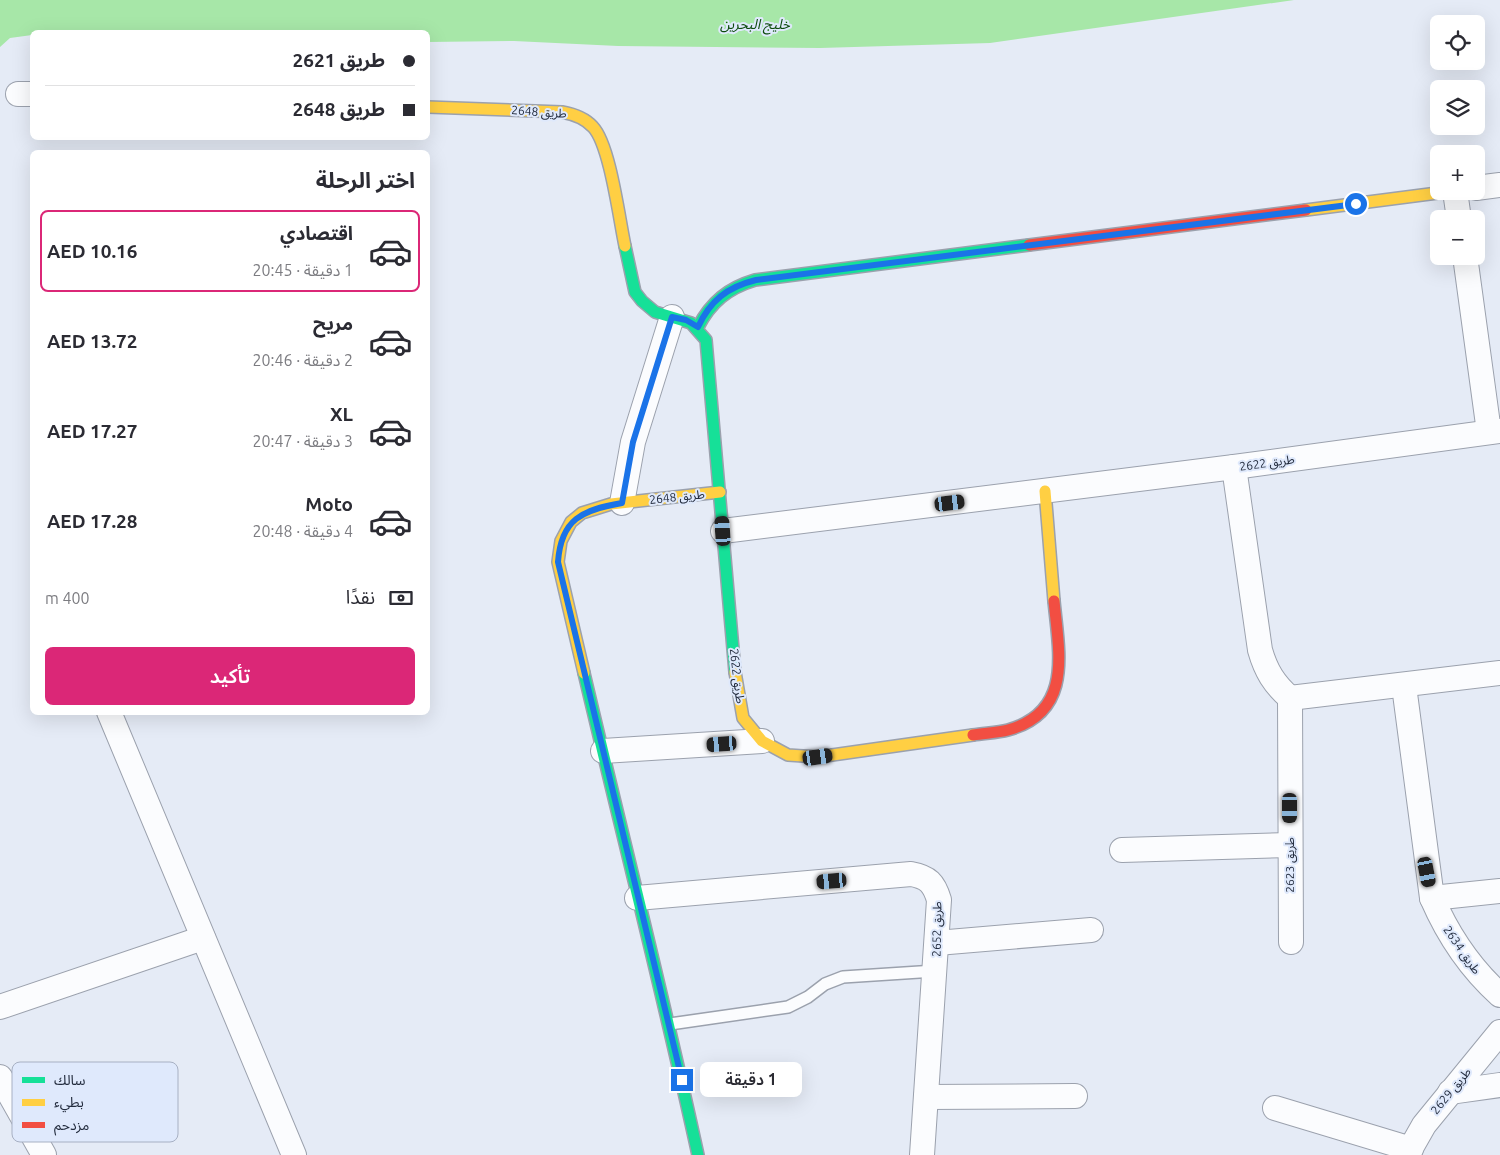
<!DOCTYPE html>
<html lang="ar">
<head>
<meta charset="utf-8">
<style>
	:root { --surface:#fff; --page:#f2f2f3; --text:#2b2b33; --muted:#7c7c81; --line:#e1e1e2; --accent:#db2777 }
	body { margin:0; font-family:Ubuntu,"Noto Sans Arabic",sans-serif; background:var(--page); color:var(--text); direction:rtl; height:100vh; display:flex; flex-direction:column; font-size:19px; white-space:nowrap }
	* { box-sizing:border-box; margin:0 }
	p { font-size:16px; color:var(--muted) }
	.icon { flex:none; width:28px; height:28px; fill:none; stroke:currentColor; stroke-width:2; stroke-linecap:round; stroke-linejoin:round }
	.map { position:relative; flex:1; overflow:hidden; direction:ltr }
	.side { position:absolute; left:30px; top:150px; width:400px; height:565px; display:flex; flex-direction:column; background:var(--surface); border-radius:8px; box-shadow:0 5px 20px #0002; direction:rtl }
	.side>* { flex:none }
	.banner { position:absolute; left:30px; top:30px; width:400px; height:110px; border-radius:8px; box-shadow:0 5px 20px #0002; direction:rtl; display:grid; align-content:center; height:110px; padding:0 15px; background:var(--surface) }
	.controls { position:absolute; left:1430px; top:15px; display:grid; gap:10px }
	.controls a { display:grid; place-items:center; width:55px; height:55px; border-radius:8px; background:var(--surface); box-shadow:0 5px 20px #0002; font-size:25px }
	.end { position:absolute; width:22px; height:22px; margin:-11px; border:6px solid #1a73e8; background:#fff; box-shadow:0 0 0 2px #fff }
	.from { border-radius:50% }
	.bubble { position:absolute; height:35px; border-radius:8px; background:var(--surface); box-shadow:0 5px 20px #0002; font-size:16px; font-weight:600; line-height:35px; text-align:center; direction:rtl }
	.car { position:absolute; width:15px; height:30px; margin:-15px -8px; border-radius:6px; box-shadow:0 0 4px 1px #0007; background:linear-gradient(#222 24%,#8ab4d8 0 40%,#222 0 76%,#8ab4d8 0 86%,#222 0) }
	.banner b { display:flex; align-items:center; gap:18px; height:48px; font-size:19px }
	.banner b+b { border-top:1px solid var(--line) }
	.banner i { width:12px; height:12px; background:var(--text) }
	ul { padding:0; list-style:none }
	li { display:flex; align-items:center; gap:15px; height:82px; margin:0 10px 8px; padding:0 5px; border:2px solid transparent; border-radius:8px }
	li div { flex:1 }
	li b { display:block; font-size:19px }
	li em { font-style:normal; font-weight:600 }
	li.current { border-color:var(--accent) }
	li>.icon { width:45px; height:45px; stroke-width:1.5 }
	h2 { padding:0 15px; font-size:22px; line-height:60px }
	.pay { display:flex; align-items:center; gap:12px; height:55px; padding:0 15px; font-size:19px }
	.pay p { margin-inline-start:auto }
	.cta { display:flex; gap:10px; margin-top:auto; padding:10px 15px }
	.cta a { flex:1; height:58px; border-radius:8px; background:var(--accent); color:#fff; font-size:20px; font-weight:600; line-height:58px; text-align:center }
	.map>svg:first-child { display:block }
	.water { fill:#a7e7a8 }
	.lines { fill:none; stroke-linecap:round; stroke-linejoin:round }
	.lane-casing { stroke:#9ba1ad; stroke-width:14 }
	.street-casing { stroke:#9ba1ad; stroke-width:26 }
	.fast-casing { stroke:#9ba1ad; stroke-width:14 }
	.slow-casing { stroke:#9ba1ad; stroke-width:14 }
	.jam-casing { stroke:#9ba1ad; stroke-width:14 }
	.lane { stroke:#fbfcfe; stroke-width:11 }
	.street { stroke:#fbfcfe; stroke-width:24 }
	.fast { stroke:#16e098; stroke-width:11 }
	.slow { stroke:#ffcf43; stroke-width:11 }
	.jam { stroke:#f24e42; stroke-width:11 }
	.route { stroke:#1a73e8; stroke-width:6 }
	.labels { text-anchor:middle; stroke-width:4; stroke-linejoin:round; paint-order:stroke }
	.street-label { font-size:12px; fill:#232c3e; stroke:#dfe9fc }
	.water-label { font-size:14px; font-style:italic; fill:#0d4b0d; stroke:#dfe9fc }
	.key { fill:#dfe9fc; stroke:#a7b0c3; stroke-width:1 }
	.key-label { font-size:14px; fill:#232c3e }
</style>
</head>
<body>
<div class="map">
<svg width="1500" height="1155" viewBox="0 0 1500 1155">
	<rect width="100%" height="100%" fill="#e5ebf6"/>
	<path class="water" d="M0,0h1294l-304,43 -170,5 -202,-2 -104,-5 -86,1v-10h-396v3l-22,3 -10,9z"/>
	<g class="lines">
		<g class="lane-casing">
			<path id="lane" d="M670,1024l118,-17 20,-10 17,-13 18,-7 92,-6"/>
		</g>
		<g class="street-casing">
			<g id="street">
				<path d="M18,94h14"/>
				<path d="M1476,188l24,-3"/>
				<path d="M1455,191l4,28"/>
				<path d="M1465,256l24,176"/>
				<path d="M1234,467l26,183c6,21 14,34 30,48l1,244"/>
				<path d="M622,503l11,-61 39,-125"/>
				<path d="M723,531l511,-64 266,-36"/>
				<path d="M1404,686l28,212c16,37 38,70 68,97"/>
				<path d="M1290,698l210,-25"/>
				<path d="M109,712l185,443"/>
				<path d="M603,751l159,-10"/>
				<path d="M1122,850l168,-5"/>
				<path d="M637,898l274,-24c17,3 23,9 28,26l-17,255"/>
				<path d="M1432,898l68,-7"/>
				<path d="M937,943l154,-13"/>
				<path d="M0,1007l203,-69"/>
				<path d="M0,1077l44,78"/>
				<path d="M1450,1092l50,-7"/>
				<path d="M926,1097l149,-1"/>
				<path d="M1275,1108l136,41"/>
				<path d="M1407,1155l17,-30 76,-93"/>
			</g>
		</g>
		<g class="fast-casing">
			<g id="fast">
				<path d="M625,246l10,46 7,9 13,11 36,11 15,17 29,332"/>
				<path d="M698,327c13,-25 30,-39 57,-47l274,-35"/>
				<path d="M584,673c38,161 79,321 114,482"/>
			</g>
		</g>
		<g class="slow-casing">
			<g id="slow">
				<path d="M428,107l134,5c11,2 23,6 31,15 17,18 26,91 32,119"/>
				<path d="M1306,210l147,-19"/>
				<path d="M1045,491l9,110"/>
				<path d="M735,672l8,46 19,23 26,14 30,2 155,-22"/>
				<path d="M584,673l-26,-111 3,-21 10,-19 11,-9 29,-9 109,-12"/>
			</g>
		</g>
		<g class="jam-casing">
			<g id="jam">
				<path d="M1029,245l277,-35"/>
				<path d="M973,735c11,-2 24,-2 35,-5 65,-18 51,-77 46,-129"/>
			</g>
		</g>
		<use href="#lane" class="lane"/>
		<use href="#street" class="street"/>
		<use href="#fast" class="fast"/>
		<use href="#slow" class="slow"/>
		<use href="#jam" class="jam"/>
	</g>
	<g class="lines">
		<path class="route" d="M682,1080l-124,-518c3,-43 24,-52 64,-59l11,-61 39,-125 14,3 12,7c12,-26 29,-40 58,-47l600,-76"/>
	</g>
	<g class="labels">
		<g class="street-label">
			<text transform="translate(539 112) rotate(4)" y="4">طريق 2648</text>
			<text transform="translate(1267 463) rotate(-8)" y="4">طريق 2622</text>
			<text transform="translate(677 497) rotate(-6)" y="4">طريق 2648</text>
			<text transform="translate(737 676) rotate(83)" y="4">طريق 2622</text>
			<text transform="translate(1290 865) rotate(-90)" y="4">طريق 2623</text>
			<text transform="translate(937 929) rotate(-89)" y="4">طريق 2652</text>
			<text transform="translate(1462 950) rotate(55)" y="4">طريق 2634</text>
			<text transform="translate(1451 1091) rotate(-51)" y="4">طريق 2629</text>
		</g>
		<g class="water-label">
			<text x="755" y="29">خليج البحرين</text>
		</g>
	</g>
	<rect x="12" y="1062" width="166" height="80" rx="8" class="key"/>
	<rect x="22" y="1077" width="23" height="6" fill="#16e098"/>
	<rect x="22" y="1099" width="23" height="7" fill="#ffcf43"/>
	<rect x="22" y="1122" width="23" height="6" fill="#f24e42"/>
	<g class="key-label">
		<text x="54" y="1085">سالك</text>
		<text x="54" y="1107">بطيء</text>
		<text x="54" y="1130">مزدحم</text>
	</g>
</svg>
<div class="controls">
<a><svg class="icon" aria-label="locate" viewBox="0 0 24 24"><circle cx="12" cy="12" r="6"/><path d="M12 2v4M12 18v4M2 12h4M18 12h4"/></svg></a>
<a><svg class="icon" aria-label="layers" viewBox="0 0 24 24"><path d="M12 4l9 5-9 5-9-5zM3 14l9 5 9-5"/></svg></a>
<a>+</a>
<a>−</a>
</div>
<i class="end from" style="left:1356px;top:204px"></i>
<i class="end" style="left:682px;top:1080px"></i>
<div class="bubble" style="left:700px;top:1062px;width:102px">1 دقيقة</div>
<i class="car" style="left:950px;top:503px;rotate:83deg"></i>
<i class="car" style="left:723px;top:531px;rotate:356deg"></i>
<i class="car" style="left:722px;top:744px;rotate:266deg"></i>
<i class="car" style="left:818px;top:757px;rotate:82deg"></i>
<i class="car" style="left:1290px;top:808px;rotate:180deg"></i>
<i class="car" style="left:1427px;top:872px;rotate:169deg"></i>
<i class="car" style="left:832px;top:881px;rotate:265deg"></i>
<div class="banner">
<b><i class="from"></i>طريق 2621</b>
<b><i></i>طريق 2648</b>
</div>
<section class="side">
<h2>اختر الرحلة</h2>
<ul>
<li class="current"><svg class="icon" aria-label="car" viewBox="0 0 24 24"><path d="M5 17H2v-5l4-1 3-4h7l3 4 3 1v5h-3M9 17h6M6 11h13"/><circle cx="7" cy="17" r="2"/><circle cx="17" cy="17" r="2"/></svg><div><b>اقتصادي</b><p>1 دقيقة · 20:45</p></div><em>AED 10.16</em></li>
<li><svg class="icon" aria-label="car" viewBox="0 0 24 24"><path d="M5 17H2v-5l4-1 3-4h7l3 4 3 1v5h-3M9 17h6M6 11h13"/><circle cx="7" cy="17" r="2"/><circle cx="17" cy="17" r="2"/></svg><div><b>مريح</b><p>2 دقيقة · 20:46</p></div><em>AED 13.72</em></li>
<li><svg class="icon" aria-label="car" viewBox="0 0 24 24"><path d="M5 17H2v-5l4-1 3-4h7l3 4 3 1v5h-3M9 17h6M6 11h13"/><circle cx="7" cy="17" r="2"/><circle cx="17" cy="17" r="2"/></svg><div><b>XL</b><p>3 دقيقة · 20:47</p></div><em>AED 17.27</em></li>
<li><svg class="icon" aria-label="car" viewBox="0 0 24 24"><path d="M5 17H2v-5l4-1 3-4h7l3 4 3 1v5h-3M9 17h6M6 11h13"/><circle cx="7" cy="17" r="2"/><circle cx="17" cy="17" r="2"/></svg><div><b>Moto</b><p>4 دقيقة · 20:48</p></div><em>AED 17.28</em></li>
</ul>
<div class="pay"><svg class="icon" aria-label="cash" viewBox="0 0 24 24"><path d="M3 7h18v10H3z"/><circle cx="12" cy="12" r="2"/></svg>نقدًا<p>400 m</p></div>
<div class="cta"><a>تأكيد</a></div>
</section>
</div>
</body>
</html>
